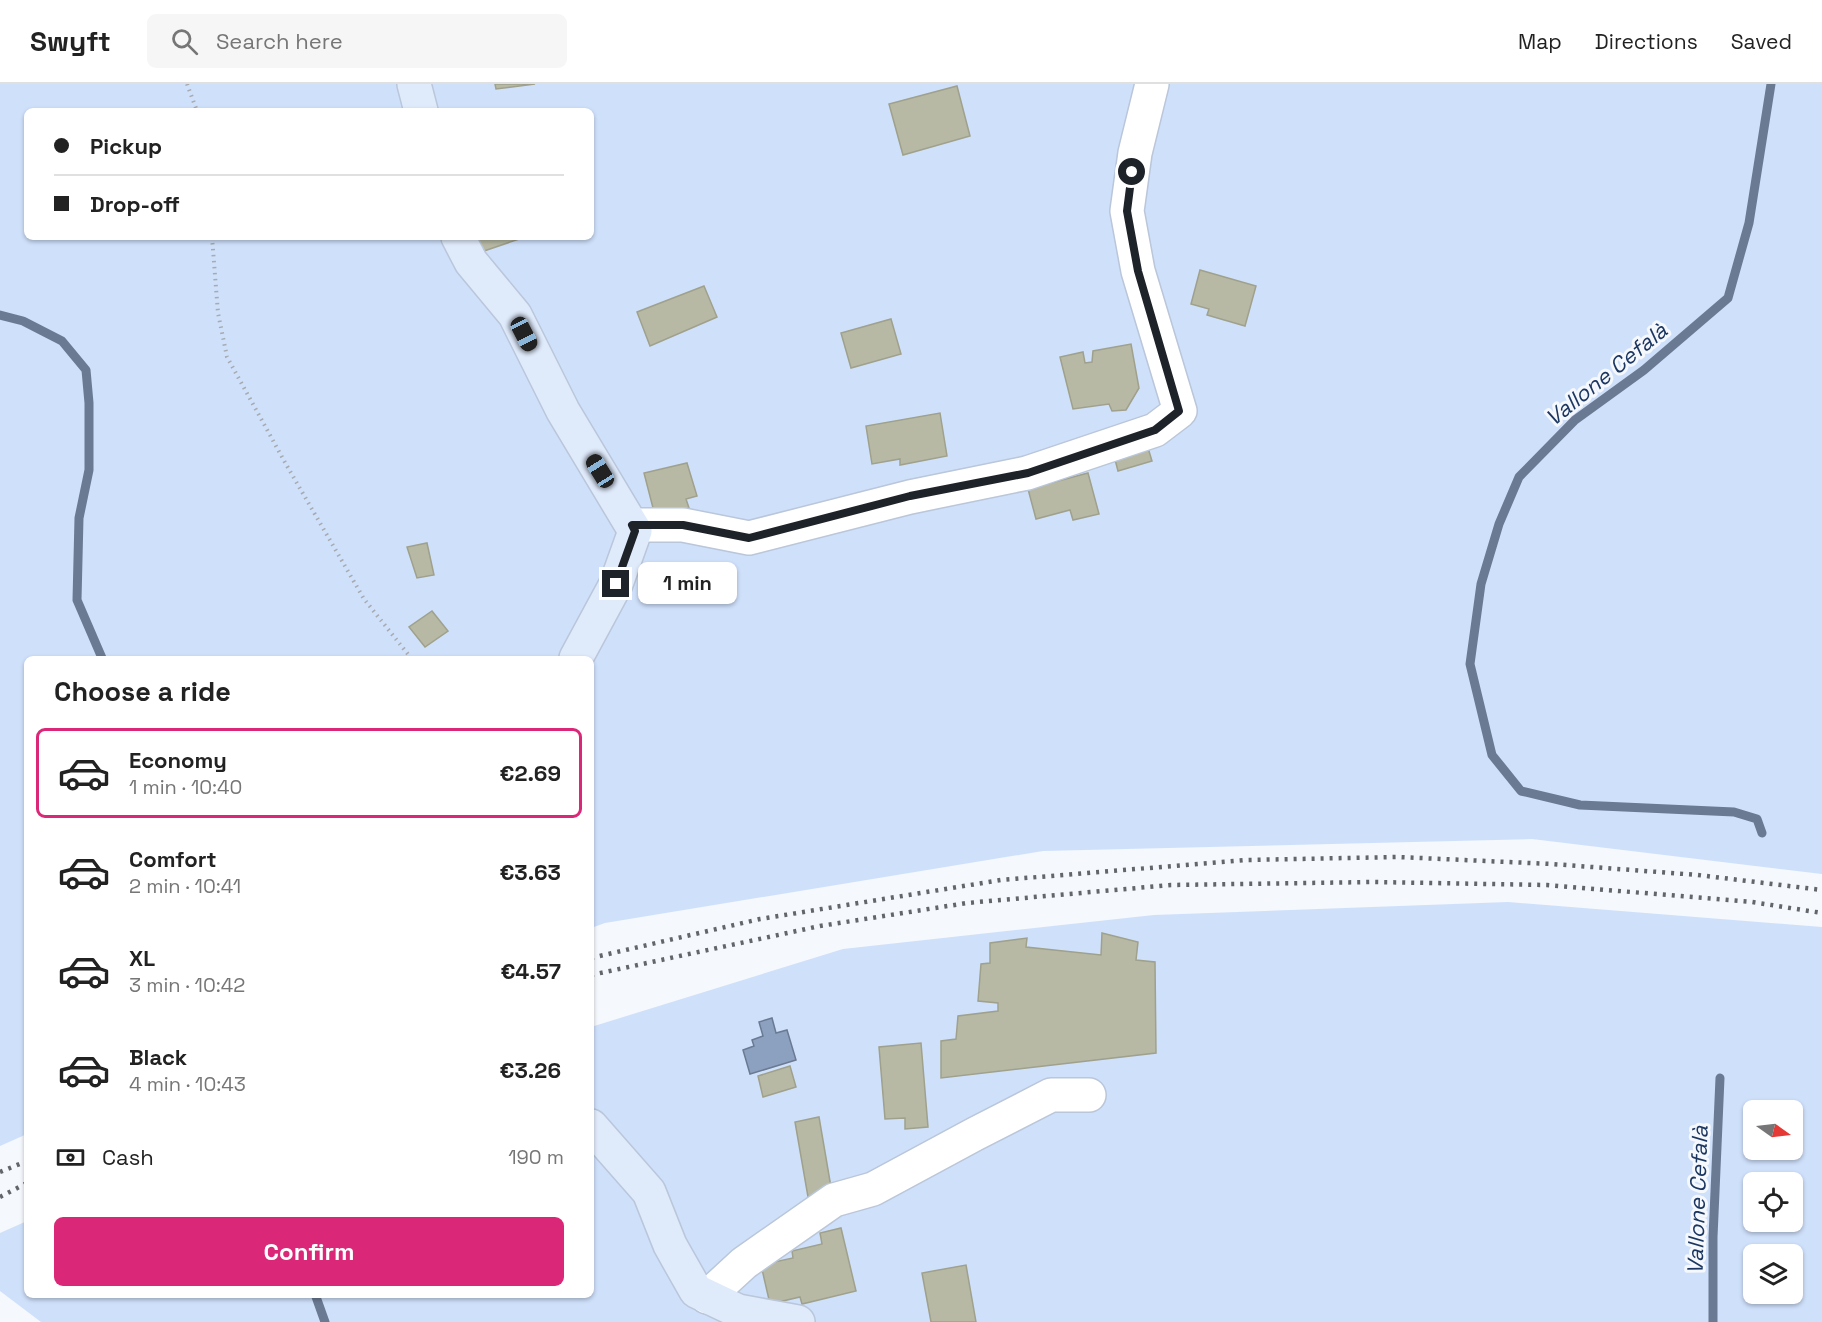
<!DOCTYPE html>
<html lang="en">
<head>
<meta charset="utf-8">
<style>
	:root { --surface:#fff; --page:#f6f6f6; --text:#222; --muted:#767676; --line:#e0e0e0; --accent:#db2777 }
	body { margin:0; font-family:"Space Grotesk",sans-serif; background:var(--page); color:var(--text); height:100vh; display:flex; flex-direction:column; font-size:22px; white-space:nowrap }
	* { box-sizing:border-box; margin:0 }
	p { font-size:20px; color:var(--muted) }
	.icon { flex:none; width:33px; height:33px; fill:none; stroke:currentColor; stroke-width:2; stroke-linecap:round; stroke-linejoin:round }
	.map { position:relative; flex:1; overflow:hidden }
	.panel { position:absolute; left:24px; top:572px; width:570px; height:642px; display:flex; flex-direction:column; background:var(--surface); border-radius:9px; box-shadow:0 2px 4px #0004 }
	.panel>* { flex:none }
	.hud { position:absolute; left:24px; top:24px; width:570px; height:132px; border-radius:9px; box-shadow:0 2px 4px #0004; display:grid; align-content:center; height:132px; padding:0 30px; background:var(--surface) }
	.needle { width:39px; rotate:104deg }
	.fabs { position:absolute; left:1743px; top:1016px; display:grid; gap:12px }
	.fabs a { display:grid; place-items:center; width:60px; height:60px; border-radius:9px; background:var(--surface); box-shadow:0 2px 4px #0004; font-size:30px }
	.end { position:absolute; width:27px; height:27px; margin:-14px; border:8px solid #1e2229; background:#fff; box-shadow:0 0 0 3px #fff }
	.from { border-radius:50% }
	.bubble { position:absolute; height:42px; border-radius:9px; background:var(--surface); box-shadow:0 2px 4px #0004; font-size:20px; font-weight:800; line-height:42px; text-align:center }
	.car { position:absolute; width:18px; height:36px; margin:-18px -9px; border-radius:8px; box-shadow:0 0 4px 2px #0007; background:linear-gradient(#222 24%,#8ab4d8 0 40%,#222 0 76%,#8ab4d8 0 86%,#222 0) }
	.hud b { display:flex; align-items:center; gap:21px; height:57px; font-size:22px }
	.hud b+b { border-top:2px solid var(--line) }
	.hud i { width:15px; height:15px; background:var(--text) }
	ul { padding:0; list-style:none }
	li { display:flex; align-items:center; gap:18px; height:90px; margin:0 12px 9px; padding:0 18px; border:3px solid transparent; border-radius:9px }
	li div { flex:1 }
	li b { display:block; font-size:22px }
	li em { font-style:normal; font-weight:800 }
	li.current { border-color:var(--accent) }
	li>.icon { width:54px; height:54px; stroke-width:1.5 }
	h2 { padding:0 30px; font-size:27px; line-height:72px }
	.pay { display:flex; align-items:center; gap:15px; height:66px; padding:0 30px; font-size:22px }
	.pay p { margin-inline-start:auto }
	.cta { display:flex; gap:12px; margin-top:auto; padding:12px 30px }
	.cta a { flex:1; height:69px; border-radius:9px; background:var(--accent); color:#fff; font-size:24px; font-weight:800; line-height:69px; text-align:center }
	header { display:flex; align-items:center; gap:36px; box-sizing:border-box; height:84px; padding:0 30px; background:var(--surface); border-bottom:2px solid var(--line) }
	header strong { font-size:28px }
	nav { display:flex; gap:33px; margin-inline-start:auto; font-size:21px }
	.search { width:420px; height:54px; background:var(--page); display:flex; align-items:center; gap:15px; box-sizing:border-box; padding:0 21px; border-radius:9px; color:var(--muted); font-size:22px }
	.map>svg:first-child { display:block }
	.green { fill:#cfe0fb; fill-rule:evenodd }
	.water { fill:#8ca0c0; stroke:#6b7a93; stroke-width:1.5 }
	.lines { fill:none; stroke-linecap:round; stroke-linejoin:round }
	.stream { stroke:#6b7a93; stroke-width:9 }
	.building { fill:#b7b9a4; stroke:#9fa18c; stroke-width:1.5 }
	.street-casing { stroke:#bac6d9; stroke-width:36 }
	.secondary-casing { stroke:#bac6d9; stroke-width:36 }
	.path { stroke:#a7abb0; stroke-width:4; stroke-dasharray:1.5 4.5; stroke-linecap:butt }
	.street { stroke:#fff; stroke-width:33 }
	.secondary { stroke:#dfeafb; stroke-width:33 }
	.rail { stroke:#62656b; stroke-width:4.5; stroke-dasharray:3 6; stroke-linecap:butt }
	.route { stroke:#1e2229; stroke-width:8 }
	.labels { text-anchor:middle; stroke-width:6; stroke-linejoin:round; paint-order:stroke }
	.water-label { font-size:22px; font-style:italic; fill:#1b3761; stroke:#f5f8fc }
</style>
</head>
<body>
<header>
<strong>Swyft</strong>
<div class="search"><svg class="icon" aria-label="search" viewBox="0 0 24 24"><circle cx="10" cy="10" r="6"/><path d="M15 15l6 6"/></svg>Search here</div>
<nav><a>Map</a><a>Directions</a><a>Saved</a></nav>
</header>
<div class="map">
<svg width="1822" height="1238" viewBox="0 0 1822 1238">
	<rect width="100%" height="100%" fill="#f5f8fc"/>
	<g class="green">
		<path d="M0,0h1822v790l-290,-35 -489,12 -438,72 -14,5v-270h-564v476l-27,12zM27,27h564v126h-564z"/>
		<path d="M1508,818l314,25v395h-1781l-41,-31v-58l27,-12v73h564v-267l252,-78 311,-34zM1754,1026h38v39h-38zM1754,1098h38v39h-38zM1754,1170h38v39h-38z"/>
	</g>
	<path class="water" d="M772,934l4,15 11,-3 9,30 -46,14 -7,-24 11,-4 -2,-6 11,-4 -4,-14z"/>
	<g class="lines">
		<g class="stream">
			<path d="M0,231l23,6 39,20 24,29 3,33v67l-10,48 -2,82 25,58"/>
			<path d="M1762,749l-5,-14 -23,-7 -154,-7 -59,-14 -29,-36 -22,-91 11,-80 18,-60 20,-47 56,-57 69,-50 84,-72 21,-75 22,-139"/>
			<path d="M315,1210l10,28"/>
			<path d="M1713,1238v-85l7,-159"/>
		</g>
	</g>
	<g class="building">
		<path d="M495,0h40l-39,5z"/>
		<path d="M957,2l13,50 -67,19 -14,-51z"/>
		<path d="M477,153h41l1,2 -35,12z"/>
		<path d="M1200,186l56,16 -11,40 -38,-11 2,-6 -18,-5z"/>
		<path d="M704,202l13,31 -67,29 -13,-34z"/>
		<path d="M891,235l10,35 -50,14 -10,-35z"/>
		<path d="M1131,260l8,44 -13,22 -14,1 -3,-7 -36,5 -13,-52 23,-5 2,11 7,-1 1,-11z"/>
		<path d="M940,329l7,43 -47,9v-6l-28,5 -6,-38z"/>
		<path d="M1145,354l7,23 -34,10 -6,-23z"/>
		<path d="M687,379l10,33 -11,3 3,9 -21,6 -15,-6 -9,-35z"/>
		<path d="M1088,389l11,41 -26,6 -3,-10 -34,9 -8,-30z"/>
		<path d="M427,459l7,32 -17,3 -10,-31z"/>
		<path d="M432,527l16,20 -23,16 -16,-20z"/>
		<path d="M1102,849l36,9 -2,18 19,2 1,91 -215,25v-37l15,-2 2,-23 40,-5v-8l-20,-2 3,-37 9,-1v-20l37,-5 -1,9 75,8z"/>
		<path d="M921,959l7,84 -23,2v-11l-20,1 -6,-72z"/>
		<path d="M790,982l6,21 -33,10 -5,-21z"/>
		<path d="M819,1033l13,76 -24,4 -13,-75z"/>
		<path d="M841,1144l15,63 -54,13 -2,-7 -30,7 -9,-39 32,-7 -1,-7 30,-7 -2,-11z"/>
		<path d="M966,1181l10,57h-45l-9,-49z"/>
	</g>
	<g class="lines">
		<g class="street-casing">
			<g id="street">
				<path d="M632,441h51l66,13 161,-41 117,-24 128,-43 25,-19 -42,-140 -11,-60 8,-58 17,-69"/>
				<path d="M707,1213l37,-34 90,-63 39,-11 102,-55 76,-39h38"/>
			</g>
		</g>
		<g class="secondary-casing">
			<g id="secondary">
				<path d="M414,0l7,27"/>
				<path d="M458,153l13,25 44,53 48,96 72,120 -19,53 -40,74"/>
				<path d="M591,1042l58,66 21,53 26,46 42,20 60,11"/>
			</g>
		</g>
		<g class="path">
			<path d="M187,0l10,27"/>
			<path d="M212,153l6,76 9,44 60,109 77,133 47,59"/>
		</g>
		<use href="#street" class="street"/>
		<use href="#secondary" class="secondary"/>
		<g class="rail">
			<path d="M591,874l169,-39 241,-39 246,-20 151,-3 154,7 146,11 124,15"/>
			<path d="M591,891l229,-49 147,-23 204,-18 203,-3 173,3 205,17 70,11"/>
			<path d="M0,1088l27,-11"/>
			<path d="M0,1113l27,-14"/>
		</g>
	</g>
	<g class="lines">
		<path class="route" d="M616,500l19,-53 -3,-6h51l66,13 161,-42 118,-23 127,-43 24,-19 -41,-140 -11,-60 5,-39"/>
	</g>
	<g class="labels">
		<g class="water-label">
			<text transform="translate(1606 290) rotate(-39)" y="8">Vallone Cefalà</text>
			<text transform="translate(1697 1116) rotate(-88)" y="8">Vallone Cefalà</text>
		</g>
	</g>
</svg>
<div class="fabs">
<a><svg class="needle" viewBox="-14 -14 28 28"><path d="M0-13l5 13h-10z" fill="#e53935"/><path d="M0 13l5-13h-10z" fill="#767676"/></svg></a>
<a><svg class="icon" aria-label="locate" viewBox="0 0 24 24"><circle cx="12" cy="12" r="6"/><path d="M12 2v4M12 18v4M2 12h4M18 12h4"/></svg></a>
<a><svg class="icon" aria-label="layers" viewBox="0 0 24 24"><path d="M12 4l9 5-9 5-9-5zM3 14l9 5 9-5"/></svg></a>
</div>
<i class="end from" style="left:1132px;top:88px"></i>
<i class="end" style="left:616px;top:500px"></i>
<div class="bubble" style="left:638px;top:478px;width:99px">1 min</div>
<i class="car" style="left:524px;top:250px;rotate:153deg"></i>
<i class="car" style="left:600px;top:387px;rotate:328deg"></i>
<div class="hud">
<b><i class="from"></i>Pickup</b>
<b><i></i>Drop-off</b>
</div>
<section class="panel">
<h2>Choose a ride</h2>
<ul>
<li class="current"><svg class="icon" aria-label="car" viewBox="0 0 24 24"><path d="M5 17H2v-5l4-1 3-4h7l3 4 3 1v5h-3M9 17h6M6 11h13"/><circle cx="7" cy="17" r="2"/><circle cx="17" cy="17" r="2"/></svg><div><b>Economy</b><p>1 min · 10:40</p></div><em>€2.69</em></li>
<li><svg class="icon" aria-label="car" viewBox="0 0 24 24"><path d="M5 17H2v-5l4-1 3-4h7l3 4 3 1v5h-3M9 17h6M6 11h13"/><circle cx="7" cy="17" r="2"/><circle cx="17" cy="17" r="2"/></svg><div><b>Comfort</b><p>2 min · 10:41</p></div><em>€3.63</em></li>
<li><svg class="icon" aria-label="car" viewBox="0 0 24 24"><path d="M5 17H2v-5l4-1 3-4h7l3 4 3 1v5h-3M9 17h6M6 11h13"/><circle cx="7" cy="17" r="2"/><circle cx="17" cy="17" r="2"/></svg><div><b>XL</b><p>3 min · 10:42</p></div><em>€4.57</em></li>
<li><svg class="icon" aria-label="car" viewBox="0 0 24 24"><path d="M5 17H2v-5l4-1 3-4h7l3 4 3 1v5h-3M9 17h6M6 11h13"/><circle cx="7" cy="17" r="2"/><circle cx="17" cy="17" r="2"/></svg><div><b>Black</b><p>4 min · 10:43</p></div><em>€3.26</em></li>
</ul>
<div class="pay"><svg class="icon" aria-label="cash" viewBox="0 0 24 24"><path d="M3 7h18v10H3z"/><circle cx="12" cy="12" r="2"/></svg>Cash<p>190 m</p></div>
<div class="cta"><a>Confirm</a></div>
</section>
</div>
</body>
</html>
